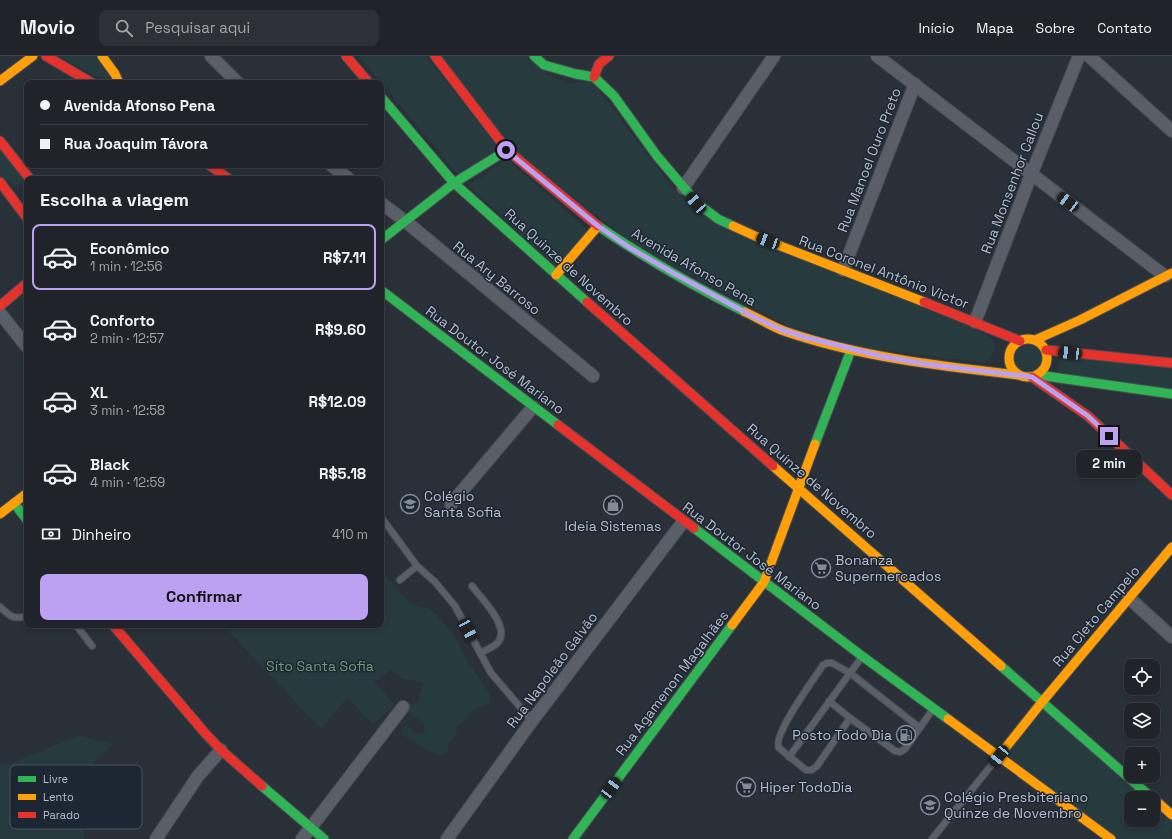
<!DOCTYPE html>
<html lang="pt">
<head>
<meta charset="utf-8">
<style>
	:root { --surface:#20242a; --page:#2d3036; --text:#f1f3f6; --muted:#a2a4a8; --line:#3d4147; --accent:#bca0f2 }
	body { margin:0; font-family:"Space Grotesk",sans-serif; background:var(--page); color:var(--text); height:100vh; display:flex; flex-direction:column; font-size:15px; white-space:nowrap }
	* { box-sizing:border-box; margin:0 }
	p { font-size:13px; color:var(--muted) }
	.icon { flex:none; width:22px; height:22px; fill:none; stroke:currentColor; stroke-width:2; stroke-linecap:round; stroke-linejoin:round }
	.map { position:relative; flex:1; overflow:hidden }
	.drawer { position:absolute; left:24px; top:120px; width:360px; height:452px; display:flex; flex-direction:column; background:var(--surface); border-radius:8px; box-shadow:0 2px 6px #0003,0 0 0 1px var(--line) }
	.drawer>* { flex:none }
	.top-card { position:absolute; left:24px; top:24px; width:360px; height:88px; border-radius:8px; box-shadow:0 2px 6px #0003,0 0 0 1px var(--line); display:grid; align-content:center; height:88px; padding:0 16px; background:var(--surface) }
	.fabs { position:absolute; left:1124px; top:603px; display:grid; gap:8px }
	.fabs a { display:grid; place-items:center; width:36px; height:36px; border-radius:8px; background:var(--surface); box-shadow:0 2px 6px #0003,0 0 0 1px var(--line); font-size:20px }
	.end { position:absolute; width:18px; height:18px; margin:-9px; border:5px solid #bca0f2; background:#111; box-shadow:0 0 0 2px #111 }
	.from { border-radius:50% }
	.bubble { position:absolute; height:28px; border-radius:8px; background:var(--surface); box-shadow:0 2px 6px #0003,0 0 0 1px var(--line); font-size:13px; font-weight:700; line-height:28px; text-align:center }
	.car { position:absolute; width:12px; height:24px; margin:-12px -6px; border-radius:5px; box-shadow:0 0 3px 1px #0007; background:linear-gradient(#222 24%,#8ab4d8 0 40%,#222 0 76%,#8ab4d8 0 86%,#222 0) }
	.top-card b { display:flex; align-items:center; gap:14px; height:38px; font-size:15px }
	.top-card b+b { border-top:1px solid var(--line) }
	.top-card i { width:10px; height:10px; background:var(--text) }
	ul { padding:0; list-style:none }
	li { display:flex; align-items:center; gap:12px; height:66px; margin:0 8px 6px; padding:0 8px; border:2px solid transparent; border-radius:8px }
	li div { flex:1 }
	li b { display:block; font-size:15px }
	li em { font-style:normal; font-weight:700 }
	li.selected { border-color:var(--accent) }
	li>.icon { width:36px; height:36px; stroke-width:1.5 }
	h2 { padding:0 16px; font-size:18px; line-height:48px }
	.pay { display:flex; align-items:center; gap:10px; height:44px; padding:0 16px; font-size:15px }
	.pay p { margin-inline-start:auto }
	.action { display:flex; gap:8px; margin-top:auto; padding:8px 16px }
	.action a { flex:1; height:46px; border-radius:8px; background:var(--accent); color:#111; font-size:16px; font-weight:700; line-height:46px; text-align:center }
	header { display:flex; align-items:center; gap:24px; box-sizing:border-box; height:56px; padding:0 20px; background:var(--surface); border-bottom:1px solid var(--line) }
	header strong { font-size:19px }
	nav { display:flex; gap:22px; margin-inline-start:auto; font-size:14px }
	.search { width:280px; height:36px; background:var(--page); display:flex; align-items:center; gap:10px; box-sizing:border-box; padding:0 14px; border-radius:8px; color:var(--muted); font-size:15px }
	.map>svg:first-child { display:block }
	.green { fill:#273a3e }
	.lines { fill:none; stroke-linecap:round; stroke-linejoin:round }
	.lane-casing { stroke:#484c53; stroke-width:8 }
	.street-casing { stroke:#484c53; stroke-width:14 }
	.fast-casing { stroke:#484c53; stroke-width:11 }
	.slow-casing { stroke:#484c53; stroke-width:11 }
	.jam-casing { stroke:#484c53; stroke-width:11 }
	.lane { stroke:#5a5e66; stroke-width:6 }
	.street { stroke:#5a5e66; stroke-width:12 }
	.fast { stroke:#30b455; stroke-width:9 }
	.slow { stroke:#ff9f0a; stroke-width:9 }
	.jam { stroke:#e5322d; stroke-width:9 }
	.route { stroke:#bca0f2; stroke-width:5 }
	.labels { text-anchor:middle; stroke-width:3; stroke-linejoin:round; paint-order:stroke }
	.street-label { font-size:14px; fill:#b4bcc9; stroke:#1d2633 }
	.poi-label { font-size:14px; fill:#b4bcc9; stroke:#1d2633; text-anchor:start }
	.park-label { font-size:14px; fill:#6b9a76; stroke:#1d2633 }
	.key { fill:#1d2633; stroke:#4a5360; stroke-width:1 }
	.key-label { font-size:11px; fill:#b4bcc9 }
</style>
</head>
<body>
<header>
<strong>Movio</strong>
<div class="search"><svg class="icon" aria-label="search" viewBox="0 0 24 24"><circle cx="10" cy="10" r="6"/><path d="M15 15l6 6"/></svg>Pesquisar aqui</div>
<nav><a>Início</a><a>Mapa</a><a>Sobre</a><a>Contato</a></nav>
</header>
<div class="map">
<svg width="1172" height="783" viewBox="0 0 1172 783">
	<rect width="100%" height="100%" fill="#2a3038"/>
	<g class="green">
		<path d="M59,0h41l16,27h-8z"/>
		<path d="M359,0h67l71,91 -37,30z"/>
		<path d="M440,0h88l21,18 19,10 23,-4 86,114 302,137 15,9 1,10 -10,13 -124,-16 -73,-21 -150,-78 -127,-100z"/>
		<path d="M0,90l24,31 -3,7 -7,2 -14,-11z"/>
		<path d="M507,103l83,73 -35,34 -86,-80z"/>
		<path d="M1024,288l13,2c8,11 11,17 -1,27l-18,-2c-8,-11 -5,-21 6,-27z"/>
		<path d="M1059,296l113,14v27l-115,-20 3,-12z"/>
		<path d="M381,514l26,31 10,5 11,2 9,7 16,19 14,26 22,33 1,11 -17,6 -7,10 -10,7 1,7 -8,8 -1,9 -7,5 -14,-6 -27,-17 5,-8 13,9 7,-1 -1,-9 -17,-13 4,-6 6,-1 7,-21 -22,-5 -11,-8 -17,12 21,23 -22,19 -25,-26 -11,11 -16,20 -98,-104h158z"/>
		<path d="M1043,650l106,92h-18v22h22v-18l19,16 -1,21h-56l-110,-82z"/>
		<path d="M77,680l36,8 -46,44 15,39 2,12h-84v-76l3,4z"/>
	</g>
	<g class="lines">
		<g class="lane-casing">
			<g id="lane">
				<path d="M381,461l36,49"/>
				<path d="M400,524l17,-14 18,16 20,24 36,67 41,48"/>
				<path d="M472,530c9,12 37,39 27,55 -4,6 -13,9 -19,12"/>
				<path d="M0,551c10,9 13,13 27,9"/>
				<path d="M76,569l16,21"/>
				<path d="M829,645l21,17 45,33 5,1 5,-3 28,-40"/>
				<path d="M850,662l-33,48 -5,4h-6l-27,-22c-7,-13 35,-69 44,-83l4,-2h5l18,10 70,55"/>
				<path d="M789,701l72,-99"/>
				<path d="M932,783l66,-82"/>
			</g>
		</g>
		<g class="street-casing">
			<g id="street">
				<path d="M211,0l27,27"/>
				<path d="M877,0l288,220"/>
				<path d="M1089,0l83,75"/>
				<path d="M331,109l18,14"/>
				<path d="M683,132l91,-132"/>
				<path d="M381,147l24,18 188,155"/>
				<path d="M843,214l72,-186"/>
				<path d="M0,257l27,34"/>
				<path d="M975,266l56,-147 48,-119"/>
				<path d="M451,448l82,-97"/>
				<path d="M1129,542l43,39"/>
				<path d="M156,783l42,-63 23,-26"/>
				<path d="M302,783l101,-132"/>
				<path d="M447,783l85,-118 151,-199"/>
			</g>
		</g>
		<g class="fast-casing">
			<g id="fast">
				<path d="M534,0l10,9 32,9 18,3 20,19 43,60 40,47 21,16 15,7"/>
				<path d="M381,41l73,86 133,119"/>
				<path d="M598,170c47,32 97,61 147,86"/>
				<path d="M381,184l73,-57 53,-33"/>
				<path d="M381,234l177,135"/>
				<path d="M1038,319l134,19"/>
				<path d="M815,388l36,-94"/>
				<path d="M14,447l13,17"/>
				<path d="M694,472l168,128 86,63"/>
				<path d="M1001,610l151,132"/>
				<path d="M262,730l62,53"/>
				<path d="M573,783l159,-214"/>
			</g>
		</g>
		<g class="slow-casing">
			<g id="slow">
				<path d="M102,0l13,18 4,9"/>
				<path d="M0,25l33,-25"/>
				<path d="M733,170l22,10 169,66"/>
				<path d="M556,219l42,-49"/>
				<path d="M745,256c13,6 26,14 39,19 75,26 156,35 235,44"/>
				<circle cx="1028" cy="302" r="19"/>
				<path d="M1035,284l45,-20 92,-47"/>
				<path d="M773,410l228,200"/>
				<path d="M0,458l27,-21"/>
				<path d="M732,569l32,-43 51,-138"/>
				<path d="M948,663l163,120"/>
				<path d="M999,700l43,-54 130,-155"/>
				<path d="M1153,742l19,17"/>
			</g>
		</g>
		<g class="jam-casing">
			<g id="jam">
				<path d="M46,0l46,27"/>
				<path d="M346,0l23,27"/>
				<path d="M435,0l72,94 91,76"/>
				<path d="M594,21l5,-13 10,-8"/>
				<path d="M0,85l30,38"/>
				<path d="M209,109l20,14"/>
				<path d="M0,126l27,36"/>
				<path d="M587,246l186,164"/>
				<path d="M924,246l96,39"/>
				<path d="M0,250l27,-23"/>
				<path d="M1046,294l126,13"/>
				<path d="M1032,321l56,39 84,79"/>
				<path d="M558,369l136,103"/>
				<path d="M113,569l92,108 16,17 41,36"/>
			</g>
		</g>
		<use href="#lane" class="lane"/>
		<use href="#street" class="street"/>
		<use href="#fast" class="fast"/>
		<use href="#slow" class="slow"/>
		<use href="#jam" class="jam"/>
	</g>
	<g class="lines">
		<path class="route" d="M506,94l92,76 32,22 45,26 77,42 30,14 22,7 76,19 46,8 106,13 56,39 21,20"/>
	</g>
	<defs>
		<g id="school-ring" transform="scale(1)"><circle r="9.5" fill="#1d2633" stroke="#848b96" stroke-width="1.5"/><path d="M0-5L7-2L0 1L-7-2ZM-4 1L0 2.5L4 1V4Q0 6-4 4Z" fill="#848b96"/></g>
		<g id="shop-ring" transform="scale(1)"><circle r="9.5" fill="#1d2633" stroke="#848b96" stroke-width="1.5"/><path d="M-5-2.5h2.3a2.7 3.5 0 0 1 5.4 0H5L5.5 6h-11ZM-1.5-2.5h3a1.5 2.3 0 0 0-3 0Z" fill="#848b96"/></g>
		<g id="supermarket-ring" transform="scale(1)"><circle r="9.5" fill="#1d2633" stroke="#848b96" stroke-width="1.5"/><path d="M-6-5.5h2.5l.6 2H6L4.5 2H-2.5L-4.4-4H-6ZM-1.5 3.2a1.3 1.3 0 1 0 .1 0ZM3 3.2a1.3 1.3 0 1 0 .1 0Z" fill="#848b96"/></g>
		<g id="fuel-ring" transform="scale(1)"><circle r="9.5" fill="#1d2633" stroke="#848b96" stroke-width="1.5"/><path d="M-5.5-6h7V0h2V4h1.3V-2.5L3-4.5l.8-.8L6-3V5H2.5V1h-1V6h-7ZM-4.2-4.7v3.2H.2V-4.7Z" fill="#848b96"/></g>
	</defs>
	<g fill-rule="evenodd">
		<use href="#school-ring" x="410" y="448"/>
		<use href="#shop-ring" x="613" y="449"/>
		<use href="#supermarket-ring" x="821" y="512"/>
		<use href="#fuel-ring" x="906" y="679"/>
		<use href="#supermarket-ring" x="746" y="731"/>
		<use href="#school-ring" x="930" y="749"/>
	</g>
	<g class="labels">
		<g class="street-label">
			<text transform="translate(869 104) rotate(-69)" y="5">Rua Manoel Ouro Preto</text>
			<text transform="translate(1012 127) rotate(-69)" y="5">Rua Monsenhor Callou</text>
			<text transform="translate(569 211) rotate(42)" y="5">Rua Quinze de Novembro</text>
			<text transform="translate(694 211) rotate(30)" y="5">Avenida Afonso Pena</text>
			<text transform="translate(884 216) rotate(21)" y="5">Rua Coronel Antônio Victor</text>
			<text transform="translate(497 222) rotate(39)" y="5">Rua Ary Barroso</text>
			<text transform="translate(495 304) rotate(37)" y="5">Rua Doutor José Mariano</text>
			<text transform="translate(812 425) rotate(41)" y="5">Rua Quinze de Novembro</text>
			<text transform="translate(752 500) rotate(37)" y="5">Rua Doutor José Mariano</text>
			<text transform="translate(1096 560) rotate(-50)" y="5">Rua Cleto Campelo</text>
			<text transform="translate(552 614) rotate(-53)" y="5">Rua Napoleão Galvão</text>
			<text transform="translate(672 627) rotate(-53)" y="5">Rua Agamenon Magalhães</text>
		</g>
		<g class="poi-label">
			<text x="424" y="445">Colégio<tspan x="424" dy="16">Santa Sofia</tspan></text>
			<text x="613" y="475" text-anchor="middle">Ideia Sistemas</text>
			<text x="835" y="509">Bonanza<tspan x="835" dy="16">Supermercados</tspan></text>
			<text x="892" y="684" text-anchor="end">Posto Todo Dia</text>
			<text x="760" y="736">Hiper TodoDia</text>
			<text x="944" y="746">Colégio Presbiteriano<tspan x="944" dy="16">Quinze de Novembro</tspan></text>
		</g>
		<g class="park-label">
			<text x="320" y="615">Síto Santa Sofia</text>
		</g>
	</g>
	<rect x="10" y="709" width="132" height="64" rx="6" class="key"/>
	<rect x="18" y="720" width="18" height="6" fill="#30b455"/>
	<rect x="18" y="738" width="18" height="6" fill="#ff9f0a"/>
	<rect x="18" y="756" width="18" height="6" fill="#e5322d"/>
	<g class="key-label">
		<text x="43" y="727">Livre</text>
		<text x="43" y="745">Lento</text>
		<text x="43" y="763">Parado</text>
	</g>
</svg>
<div class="fabs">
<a><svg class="icon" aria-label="locate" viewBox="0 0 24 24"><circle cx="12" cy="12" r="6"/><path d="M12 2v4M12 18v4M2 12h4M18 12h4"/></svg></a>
<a><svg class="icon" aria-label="layers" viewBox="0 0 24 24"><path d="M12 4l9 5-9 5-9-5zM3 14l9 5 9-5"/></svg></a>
<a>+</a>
<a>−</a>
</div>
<i class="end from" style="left:506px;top:94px"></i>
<i class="end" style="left:1109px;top:380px"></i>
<div class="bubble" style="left:1076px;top:394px;width:66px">2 min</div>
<i class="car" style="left:1068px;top:146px;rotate:307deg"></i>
<i class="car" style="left:696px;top:147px;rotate:319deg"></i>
<i class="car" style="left:768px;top:185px;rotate:291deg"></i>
<i class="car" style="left:1070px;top:297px;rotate:276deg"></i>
<i class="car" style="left:468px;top:574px;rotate:152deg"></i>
<i class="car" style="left:999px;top:700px;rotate:219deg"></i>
<i class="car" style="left:611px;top:732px;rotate:37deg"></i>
<div class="top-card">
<b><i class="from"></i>Avenida Afonso Pena</b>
<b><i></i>Rua Joaquim Távora</b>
</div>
<section class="drawer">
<h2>Escolha a viagem</h2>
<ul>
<li class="selected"><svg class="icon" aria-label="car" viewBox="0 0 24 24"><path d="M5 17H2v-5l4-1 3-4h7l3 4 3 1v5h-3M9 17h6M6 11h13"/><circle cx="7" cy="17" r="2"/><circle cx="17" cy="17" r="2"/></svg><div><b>Econômico</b><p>1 min · 12:56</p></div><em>R$7.11</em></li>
<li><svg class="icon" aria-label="car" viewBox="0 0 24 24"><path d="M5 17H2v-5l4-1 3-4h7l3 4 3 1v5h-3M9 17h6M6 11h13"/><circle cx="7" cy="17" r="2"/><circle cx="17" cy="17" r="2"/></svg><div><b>Conforto</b><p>2 min · 12:57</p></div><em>R$9.60</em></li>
<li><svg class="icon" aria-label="car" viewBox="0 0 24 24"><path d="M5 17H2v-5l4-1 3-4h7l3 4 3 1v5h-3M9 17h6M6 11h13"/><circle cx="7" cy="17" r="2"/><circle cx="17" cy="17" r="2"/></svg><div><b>XL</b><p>3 min · 12:58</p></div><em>R$12.09</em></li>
<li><svg class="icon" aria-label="car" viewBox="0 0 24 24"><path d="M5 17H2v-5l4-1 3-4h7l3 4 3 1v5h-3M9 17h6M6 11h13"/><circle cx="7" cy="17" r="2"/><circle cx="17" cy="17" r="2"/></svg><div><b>Black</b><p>4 min · 12:59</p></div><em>R$5.18</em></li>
</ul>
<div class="pay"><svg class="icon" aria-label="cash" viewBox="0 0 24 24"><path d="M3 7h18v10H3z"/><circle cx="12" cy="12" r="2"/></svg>Dinheiro<p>410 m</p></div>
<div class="action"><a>Confirmar</a></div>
</section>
</div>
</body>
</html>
